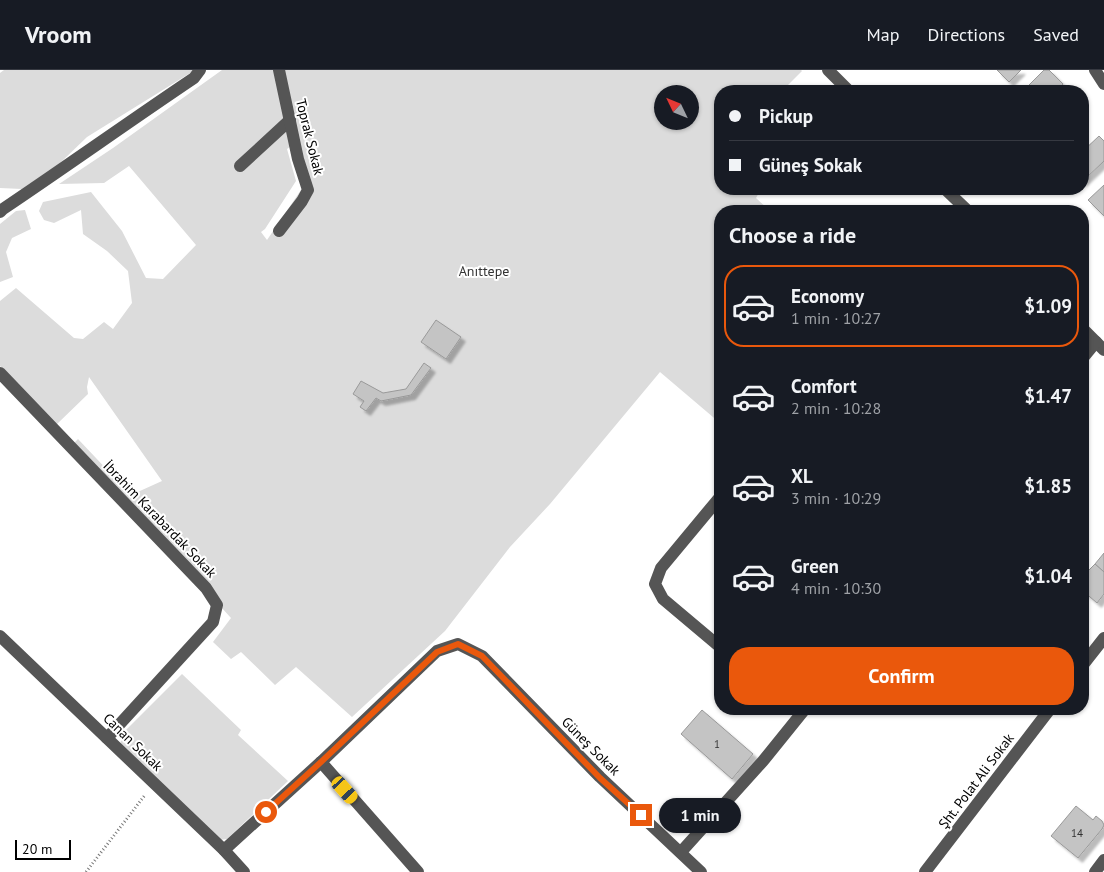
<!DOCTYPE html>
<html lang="en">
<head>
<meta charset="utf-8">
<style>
	:root { --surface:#171b24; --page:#242831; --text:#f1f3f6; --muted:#9ea1a6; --line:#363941; --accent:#ea580c }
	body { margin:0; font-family:"PT Sans",sans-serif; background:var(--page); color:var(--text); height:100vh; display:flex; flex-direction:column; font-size:19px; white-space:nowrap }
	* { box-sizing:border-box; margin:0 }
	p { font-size:16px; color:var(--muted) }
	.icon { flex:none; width:28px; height:28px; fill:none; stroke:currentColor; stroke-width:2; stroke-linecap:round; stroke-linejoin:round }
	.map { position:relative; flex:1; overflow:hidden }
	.panel { position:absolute; left:714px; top:135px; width:375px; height:510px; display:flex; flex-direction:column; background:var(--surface); border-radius:20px; box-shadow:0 1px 4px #0004 }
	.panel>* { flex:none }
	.guide { position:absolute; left:714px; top:15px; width:375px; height:110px; border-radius:20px; box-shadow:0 1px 4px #0004; display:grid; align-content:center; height:110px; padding:0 15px; background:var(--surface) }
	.needle { width:32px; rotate:313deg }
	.buttons { position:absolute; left:654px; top:15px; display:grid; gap:10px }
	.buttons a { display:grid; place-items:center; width:45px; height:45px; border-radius:50%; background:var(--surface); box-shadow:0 1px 4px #0004; font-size:25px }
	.scale { position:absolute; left:15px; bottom:12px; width:56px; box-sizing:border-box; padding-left:5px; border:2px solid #000; border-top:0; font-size:14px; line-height:18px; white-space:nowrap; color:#000; -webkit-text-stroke:4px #fff; paint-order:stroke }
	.end { position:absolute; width:22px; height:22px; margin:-11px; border:6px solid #ea580c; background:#fff; box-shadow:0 0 0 2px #fff }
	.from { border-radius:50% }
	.bubble { position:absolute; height:35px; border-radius:18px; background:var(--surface); box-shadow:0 1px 4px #0004; font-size:16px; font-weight:800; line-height:35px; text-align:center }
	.car { position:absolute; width:15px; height:30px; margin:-15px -8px; border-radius:6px; box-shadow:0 0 4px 1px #0007; background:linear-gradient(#f5c518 24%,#345 0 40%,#f5c518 0 76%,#345 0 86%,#f5c518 0) }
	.guide b { display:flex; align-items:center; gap:18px; height:48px; font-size:19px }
	.guide b+b { border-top:1px solid var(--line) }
	.guide i { width:12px; height:12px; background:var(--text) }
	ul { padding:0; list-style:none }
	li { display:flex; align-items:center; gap:15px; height:82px; margin:0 10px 8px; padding:0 5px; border:2px solid transparent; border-radius:20px }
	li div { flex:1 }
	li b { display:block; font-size:19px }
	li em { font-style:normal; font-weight:800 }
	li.on { border-color:var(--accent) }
	li>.icon { width:45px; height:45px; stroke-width:1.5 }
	h2 { padding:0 15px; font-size:22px; line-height:60px }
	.cta { display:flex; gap:10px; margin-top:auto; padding:10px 15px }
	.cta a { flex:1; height:58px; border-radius:20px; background:var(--accent); color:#fff; font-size:20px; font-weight:800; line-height:58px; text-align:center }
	header { display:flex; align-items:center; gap:30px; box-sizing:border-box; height:70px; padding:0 25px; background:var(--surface); border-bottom:1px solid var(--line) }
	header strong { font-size:24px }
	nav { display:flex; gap:28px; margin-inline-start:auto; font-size:18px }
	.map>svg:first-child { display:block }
	.green { fill:#dcdcdc; fill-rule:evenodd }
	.building { fill:#c4c4c4; stroke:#999; filter:url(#shadow) }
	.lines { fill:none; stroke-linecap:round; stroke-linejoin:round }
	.path { stroke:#777; stroke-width:3; stroke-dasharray:1 2.5; stroke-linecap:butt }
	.minor { stroke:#555; stroke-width:12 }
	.route { stroke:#ea580c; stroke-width:6 }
	.labels { text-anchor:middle; stroke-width:4; stroke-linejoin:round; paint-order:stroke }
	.number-label { font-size:11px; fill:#313131 }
	.street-label { font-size:14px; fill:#000; stroke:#fff }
	.park-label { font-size:14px; fill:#333; stroke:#fff }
</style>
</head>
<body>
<header>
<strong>Vroom</strong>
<nav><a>Map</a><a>Directions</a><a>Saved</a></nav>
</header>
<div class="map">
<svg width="1104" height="802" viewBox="0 0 1104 802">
	<defs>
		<filter id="shadow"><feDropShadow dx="4.5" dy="4.5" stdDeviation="1" flood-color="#0004"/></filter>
	</defs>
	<rect width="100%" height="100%" fill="#fff"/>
	<g class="green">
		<path d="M4,0h191l-108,67 -28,27 -37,25 -22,-1v-115z"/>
		<path d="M222,0h579l1,1 -20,20h-62v98h41l-5,9 14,13h-50v212l-60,-51 -110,132 -40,43 -65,84 -93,86 -56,-50 -21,18 -34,-33 -10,7 -18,-17 18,-24 -158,-174 5,-5 53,56 31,-14 -73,-104 -2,10 1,7 -32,31 -56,-59v-65l16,-13 58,50 9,1 21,-17 9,7 19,-26 -4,-32 -21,-20 -24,-17 -2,-24 -27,13 -10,-3 -5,-9 4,-9 48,-10 31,39 24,47 17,1 33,-34 -67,-79 -25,17 -45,1 54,-36zM662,24h28v27h-28zM291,76l12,41 -36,53 -6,-8 4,-3 31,-48 -9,-32z"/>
		<path d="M25,140l6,19 -19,9 -6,14 7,25 -13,5v-58l16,-13z"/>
		<path d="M182,604l59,56 -3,5 50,46 -61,58 -8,1 -99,-94 2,-12z"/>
	</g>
	<g class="building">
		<path d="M997,0h24l-12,12z"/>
		<path d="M1044,0h5l14,14 -7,7h-33z"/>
		<path d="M1099,66l5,5v20l-22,21v-30z"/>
		<path d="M1104,115v31l-16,-16z"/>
		<path d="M436,250l25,17 -15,22 -25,-17z"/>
		<path d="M424,293l7,5 -20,27 -30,6 -5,-3 -10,13 -6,-4 4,-6 -11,-7 8,-13 22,12 23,-4z"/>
		<path d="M1104,483v19l-9,-8z"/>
		<path d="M1095,494l9,8v22l-7,9 -15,-13v-13z"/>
		<path d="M702,640l51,44 -21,25 -51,-45z"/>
		<path d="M1076,736l17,14 3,-4 6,5 2,4 -2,4 -24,29 -27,-22z"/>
	</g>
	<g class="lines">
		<path class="path" d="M86,802l59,-77"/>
		<g class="minor">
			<path d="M828,0l21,21"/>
			<path d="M1095,0l9,14"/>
			<path d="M240,96l50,-46"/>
			<path d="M945,119l23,22"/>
			<path d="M0,142l3,-3c64,-43 127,-88 191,-131l6,-8"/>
			<path d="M279,161l23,-30 6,-11 -10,-31 -19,-89"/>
			<path d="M1082,258l22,22"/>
			<path d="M1082,289l14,-17"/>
			<path d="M0,303l206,215 11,17 -4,17 -106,116"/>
			<path d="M720,427l-59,71 -6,16 8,15 57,48"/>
			<path d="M0,566l224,214 20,22"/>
			<path d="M1082,596l22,-28"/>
			<path d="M321,692l97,110"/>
			<path d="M224,780l97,-88 116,-111 21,-7 24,12 118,121 101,95"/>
			<path d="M681,782l82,-91 42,-52"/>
			<path d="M925,802l125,-163"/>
			<path d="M1095,802l9,-12"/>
		</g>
	</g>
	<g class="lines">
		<path class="route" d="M266,742l55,-50 116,-110 21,-8 24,12 118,122 41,37"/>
	</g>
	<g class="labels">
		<g class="number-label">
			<text x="717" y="678">1</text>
			<text x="1077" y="767">14</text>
		</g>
		<g class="street-label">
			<text transform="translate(310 67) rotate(76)" y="5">Toprak Sokak</text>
			<text transform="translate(160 449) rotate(46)" y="5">İbrahim Karabardak Sokak</text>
			<text transform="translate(133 672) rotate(44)" y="5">Canan Sokak</text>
			<text transform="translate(591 676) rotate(45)" y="5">Güneş Sokak</text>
			<text transform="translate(976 711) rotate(-53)" y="5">Şht. Polat Ali Sokak</text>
		</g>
		<g class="park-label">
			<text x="484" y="206">Anıttepe</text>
		</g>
	</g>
</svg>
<div class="buttons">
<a><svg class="needle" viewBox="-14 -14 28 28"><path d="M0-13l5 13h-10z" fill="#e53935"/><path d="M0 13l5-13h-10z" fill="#9ea1a6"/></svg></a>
</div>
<div class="scale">20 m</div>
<i class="end from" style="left:266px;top:742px"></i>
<i class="end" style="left:641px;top:745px"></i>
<div class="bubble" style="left:659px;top:728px;width:82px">1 min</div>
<i class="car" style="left:345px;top:720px;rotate:138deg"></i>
<div class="guide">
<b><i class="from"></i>Pickup</b>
<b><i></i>Güneş Sokak</b>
</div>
<section class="panel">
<h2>Choose a ride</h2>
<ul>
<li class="on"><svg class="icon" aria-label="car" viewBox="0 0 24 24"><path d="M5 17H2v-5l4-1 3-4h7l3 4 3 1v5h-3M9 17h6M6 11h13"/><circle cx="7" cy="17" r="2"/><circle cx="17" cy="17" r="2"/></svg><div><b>Economy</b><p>1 min · 10:27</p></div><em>$1.09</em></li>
<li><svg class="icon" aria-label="car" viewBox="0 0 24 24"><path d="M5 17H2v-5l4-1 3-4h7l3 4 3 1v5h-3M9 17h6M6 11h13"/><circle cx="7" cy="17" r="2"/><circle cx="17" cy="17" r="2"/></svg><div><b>Comfort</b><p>2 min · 10:28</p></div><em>$1.47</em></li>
<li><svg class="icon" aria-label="car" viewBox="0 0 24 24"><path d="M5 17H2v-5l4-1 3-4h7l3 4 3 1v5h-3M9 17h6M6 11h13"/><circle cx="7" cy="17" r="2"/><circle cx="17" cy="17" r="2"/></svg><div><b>XL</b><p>3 min · 10:29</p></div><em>$1.85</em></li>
<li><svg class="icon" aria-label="car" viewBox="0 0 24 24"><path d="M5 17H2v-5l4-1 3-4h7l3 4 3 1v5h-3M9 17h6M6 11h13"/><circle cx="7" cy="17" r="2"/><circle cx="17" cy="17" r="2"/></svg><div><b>Green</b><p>4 min · 10:30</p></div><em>$1.04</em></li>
</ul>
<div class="cta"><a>Confirm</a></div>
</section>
</div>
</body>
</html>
